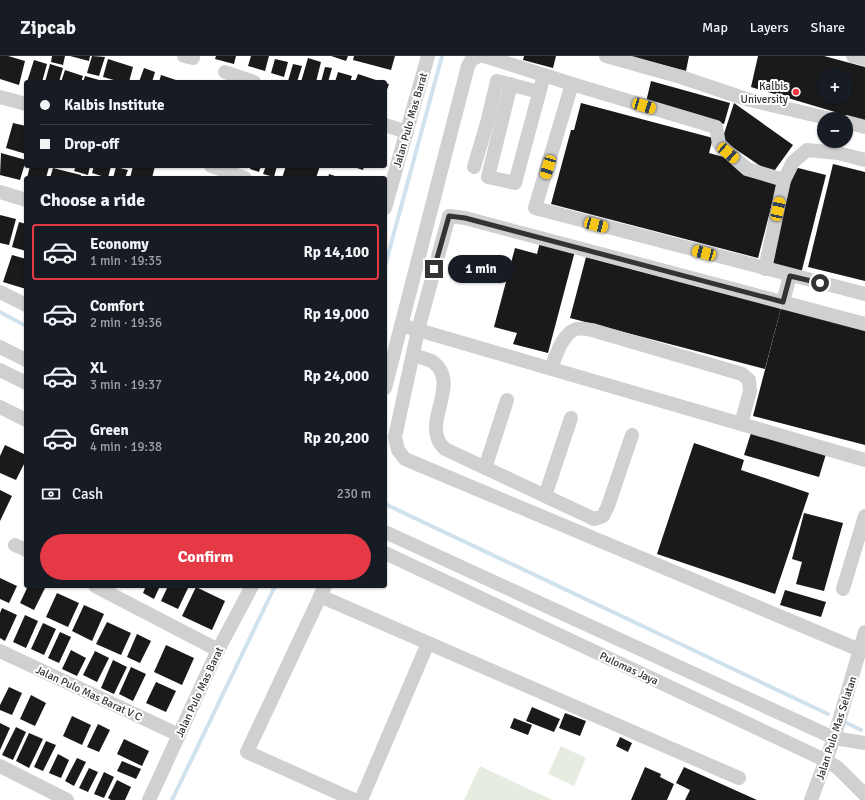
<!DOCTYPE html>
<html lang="en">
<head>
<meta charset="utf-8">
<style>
	:root { --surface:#171b24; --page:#20242c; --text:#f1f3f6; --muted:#9ea1a6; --line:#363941; --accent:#e63946 }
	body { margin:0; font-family:Signika,sans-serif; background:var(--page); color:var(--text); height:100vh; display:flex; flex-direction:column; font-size:15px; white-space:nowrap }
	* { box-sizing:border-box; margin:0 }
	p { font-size:13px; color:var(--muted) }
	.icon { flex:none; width:22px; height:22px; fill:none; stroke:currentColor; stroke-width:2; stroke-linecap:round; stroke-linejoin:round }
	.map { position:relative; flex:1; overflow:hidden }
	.side { position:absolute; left:24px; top:120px; width:363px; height:412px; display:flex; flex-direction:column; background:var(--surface); border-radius:4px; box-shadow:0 1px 3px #0004 }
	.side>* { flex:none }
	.hud { position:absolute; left:24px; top:24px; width:363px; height:88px; border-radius:4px; box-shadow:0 1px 3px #0004; display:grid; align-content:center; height:88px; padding:0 16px; background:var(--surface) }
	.buttons { position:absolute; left:817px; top:12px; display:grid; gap:8px }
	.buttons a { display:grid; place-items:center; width:36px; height:36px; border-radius:50%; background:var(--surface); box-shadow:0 1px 3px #0004; font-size:20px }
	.end { position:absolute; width:18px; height:18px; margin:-9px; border:5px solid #333; background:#fff; box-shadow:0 0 0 2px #fff }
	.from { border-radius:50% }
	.bubble { position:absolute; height:28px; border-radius:14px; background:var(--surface); box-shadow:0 1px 3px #0004; font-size:13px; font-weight:700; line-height:28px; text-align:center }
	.car { position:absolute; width:12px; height:24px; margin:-12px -6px; border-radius:5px; box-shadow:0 0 3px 1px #0007; background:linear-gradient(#f5c518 24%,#345 0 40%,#f5c518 0 76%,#345 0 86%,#f5c518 0) }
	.hud b { display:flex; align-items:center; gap:14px; height:38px; font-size:15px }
	.hud b+b { border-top:1px solid var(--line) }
	.hud i { width:10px; height:10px; background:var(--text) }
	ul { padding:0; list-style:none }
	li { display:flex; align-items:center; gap:12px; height:56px; margin:0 8px 6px; padding:0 8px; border:2px solid transparent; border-radius:4px }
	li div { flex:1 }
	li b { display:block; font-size:15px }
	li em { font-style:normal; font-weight:700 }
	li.selected { border-color:var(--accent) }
	li>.icon { width:36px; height:36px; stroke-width:1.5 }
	h2 { padding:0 16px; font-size:18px; line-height:48px }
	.pay { display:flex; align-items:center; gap:10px; height:44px; padding:0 16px; font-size:15px }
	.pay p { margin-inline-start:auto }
	.action { display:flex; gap:8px; margin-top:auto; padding:8px 16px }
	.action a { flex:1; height:46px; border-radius:24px; background:var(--accent); color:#fff; font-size:16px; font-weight:700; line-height:46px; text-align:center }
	header { display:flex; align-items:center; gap:24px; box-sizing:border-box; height:56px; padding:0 20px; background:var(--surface); border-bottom:1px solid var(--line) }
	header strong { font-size:19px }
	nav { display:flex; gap:22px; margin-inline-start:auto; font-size:14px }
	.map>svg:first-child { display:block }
	.green { fill:#e6ecdf }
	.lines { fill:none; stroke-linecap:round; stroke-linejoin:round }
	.stream { stroke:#cfe2ee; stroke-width:4 }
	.building { fill:#1a1a1a; fill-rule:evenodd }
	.minor { stroke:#d0d0d0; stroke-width:14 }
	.route { stroke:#333; stroke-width:5 }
	.poi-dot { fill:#e63946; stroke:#fff; stroke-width:1.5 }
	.labels { text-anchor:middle; stroke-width:4; stroke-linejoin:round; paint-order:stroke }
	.poi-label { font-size:11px; fill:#333; stroke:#fff; text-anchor:end }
	.street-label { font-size:11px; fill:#333; stroke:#fff }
</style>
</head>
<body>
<header>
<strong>Zipcab</strong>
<nav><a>Map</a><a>Layers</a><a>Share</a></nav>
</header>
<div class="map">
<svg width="865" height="744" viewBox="0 0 865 744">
	<rect width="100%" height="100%" fill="#fff"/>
	<g class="green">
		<path d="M561,690l25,12 -12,28 -26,-12z"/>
		<path d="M480,710l72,34h-88z"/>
	</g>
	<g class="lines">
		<g class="stream">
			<path d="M385,210l57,-210"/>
			<path d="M0,256l26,14"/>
			<path d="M385,448l443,210"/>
			<path d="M845,666l16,8"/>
			<path d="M172,744l103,-214"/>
		</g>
	</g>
	<g class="building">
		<path d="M0,0h8l17,5 -6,24 -19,-6z"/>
		<path d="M52,0h13l-2,9 -12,-3z"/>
		<path d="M70,0h20l-1,5z"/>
		<path d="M92,0l13,1 -6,19 -12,-3z"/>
		<path d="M216,0h20l-2,8 -19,-5z"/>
		<path d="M251,0h18l-4,15 -17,-5z"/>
		<path d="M331,0h17l-2,5z"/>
		<path d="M354,0h41l-4,14 -38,-10z"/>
		<path d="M524,0h32l-3,12 -30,-8z"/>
		<path d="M629,0h60l-3,15z"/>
		<path d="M758,0h66l41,11v54l-114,-34zM824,19h22v22h-22z"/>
		<path d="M308,2l13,4 -5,20h-15z"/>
		<path d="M108,3l25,8 -4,15h-8l-18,-5z"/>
		<path d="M275,3l13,3 -4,15 -13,-4z"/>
		<path d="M34,4l13,4 -5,18h-15z"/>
		<path d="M50,8l13,4 -4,14h-14z"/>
		<path d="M293,8l9,2 -5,16 -9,-1z"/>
		<path d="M325,11l7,1 -4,14h-7z"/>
		<path d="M144,12l11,4 -3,10h-13z"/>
		<path d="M65,14l18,6 -2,6h-20z"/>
		<path d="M338,16l14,4 -2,6h-15z"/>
		<path d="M358,18l24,8h-27z"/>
		<path d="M161,19l21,7h-23z"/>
		<path d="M85,20l14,4v2h-16z"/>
		<path d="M651,25l79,22 -6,21 -78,-22z"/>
		<path d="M385,27l4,1 -4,11z"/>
		<path d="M581,47l132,35 -4,15 18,5 17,17 33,9 -19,74 -207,-54 20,-74h3z"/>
		<path d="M734,47l59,42 -21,29 -50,-34z"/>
		<path d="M13,67l13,3v28l-20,-6z"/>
		<path d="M1,97l25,7 -6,20 -20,-5z"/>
		<path d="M833,108l32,8v109l-57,-14z"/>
		<path d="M30,110l19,1 -3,11h-19z"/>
		<path d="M76,110h14l-2,9 -14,-4z"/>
		<path d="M94,110h17l-3,12 -16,-5z"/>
		<path d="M133,110h22l-3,12h-22z"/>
		<path d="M251,110h10l-2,6 -9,-3z"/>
		<path d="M266,110h11l-3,11 -11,-3z"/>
		<path d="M286,110h34l-4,12h-34z"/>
		<path d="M351,110h13l-1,4z"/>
		<path d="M116,111l12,3 -3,8h-12z"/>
		<path d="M794,111l32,8 -25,99 -31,-7z"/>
		<path d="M53,112l28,7v3h-31z"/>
		<path d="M329,118l12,4h-13z"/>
		<path d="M0,159l16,4 -7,26 -9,-2z"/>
		<path d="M19,166l7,2v27l-14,-4z"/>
		<path d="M540,186l35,9 -27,102 -35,-9 4,-11 -23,-6 21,-79 22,6z"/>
		<path d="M12,199l14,4v30l-23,-7z"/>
		<path d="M586,201l195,51 -16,61 -195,-51z"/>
		<path d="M781,252l84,22v115l-112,-29z"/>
		<path d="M751,377l75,21 -7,23 -75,-22z"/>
		<path d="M694,387l50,17 -3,10 68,23 -34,101 -118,-40z"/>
		<path d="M5,389l21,10v5l-10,20 -16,-7v-17z"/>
		<path d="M0,434l12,6 -12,25z"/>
		<path d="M804,457l39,10 -19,68 -28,-7 6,-22 -10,-3z"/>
		<path d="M0,522l17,8 -8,17 -9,-4z"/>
		<path d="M28,530h11l6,2 -11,22 -14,-7z"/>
		<path d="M146,530h14l-6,13 -11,-6z"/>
		<path d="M168,530h21l-11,23 -17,-8z"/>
		<path d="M196,531l29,14 -13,29 -30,-14z"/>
		<path d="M785,534l41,12 -5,15 -41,-12z"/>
		<path d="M57,537l22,10 -11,24 -22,-10z"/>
		<path d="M84,549l20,9 -12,27 -20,-10z"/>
		<path d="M2,552l15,7 -12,26 -5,-3v-25z"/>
		<path d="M25,559l13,6 -12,27 -13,-6z"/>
		<path d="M107,566l24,11 -10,22 -25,-11z"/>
		<path d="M43,567l13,6 -12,26 -13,-6z"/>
		<path d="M60,576l11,5 -12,26 -11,-5z"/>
		<path d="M137,578l14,7 -11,22 -13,-6z"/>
		<path d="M166,589l28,13 -12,27 -28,-13z"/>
		<path d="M71,594l15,8 -9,18 -15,-7z"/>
		<path d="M95,595l14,7 -12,24 -14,-7z"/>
		<path d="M113,604l14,7 -13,27 -13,-6z"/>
		<path d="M131,611l15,7 -13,27 -14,-7z"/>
		<path d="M156,626l20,9 -10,21 -20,-9z"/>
		<path d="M9,631l13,6 -10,22 -12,-5v-5z"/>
		<path d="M31,639l15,8 -11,23 -15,-7z"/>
		<path d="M532,651l28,12 -6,13 -28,-11z"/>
		<path d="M565,657l21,8 -6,15 -21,-8z"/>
		<path d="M72,660l19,9 -9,20 -19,-9z"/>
		<path d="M514,662l18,7 -4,10 -18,-7z"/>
		<path d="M0,667l10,5 -10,22z"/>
		<path d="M98,668l12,6 -11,22 -12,-5z"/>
		<path d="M16,671l10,5 -13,28 -11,-5z"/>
		<path d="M29,677l14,6 -14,29 -13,-7z"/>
		<path d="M620,681l12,6 -4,9 -12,-6z"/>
		<path d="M124,683l25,12 -7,15 -25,-12z"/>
		<path d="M46,685l10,4 -13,26 -9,-4z"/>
		<path d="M58,698l11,6 -8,18 -12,-5z"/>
		<path d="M77,702l9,4 -12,24 -9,-5z"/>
		<path d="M122,705l19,8 -5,10 -19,-8z"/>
		<path d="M645,711l16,7 -1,3 14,7 -7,16h-36z"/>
		<path d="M684,711l13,6 60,27h-72l5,-10 -14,-7z"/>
		<path d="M89,712l9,4 -10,20 -9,-4z"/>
		<path d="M104,716l10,5 -10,21 -10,-4z"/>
		<path d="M117,724l14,7 -6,13h-14l-3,-2z"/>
	</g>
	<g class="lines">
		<g class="minor">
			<path d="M184,0l9,2"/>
			<path d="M484,0l88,28 -37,124 330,86"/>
			<path d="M606,0l75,21 65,22 85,20"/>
			<path d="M853,0l12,3"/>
			<path d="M225,16l29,10"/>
			<path d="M511,28l-23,93 27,6 29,-108"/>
			<path d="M572,28l144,43 3,17 28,25 37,11 -19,89"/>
			<path d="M0,41l26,7"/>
			<path d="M846,66l19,5"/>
			<path d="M385,69l22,7"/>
			<path d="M211,110l34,12"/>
			<path d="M474,111l13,-44 10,-42 42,11"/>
			<path d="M784,124l9,-18 14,-12 31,3 27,7"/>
			<path d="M0,136l26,8"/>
			<path d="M385,152l43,-152"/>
			<path d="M0,236l26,13"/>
			<path d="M783,246l7,-26"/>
			<path d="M865,268l-400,-106 -16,-2 -31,114 447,130"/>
			<path d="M401,269l17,5 -23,107 3,13 7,9 455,191"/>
			<path d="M0,291l26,13"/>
			<path d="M413,299c6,2 15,4 20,7 26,19 -5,54 5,77 1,4 4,7 7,10l149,70 9,-3 5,-10 24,-71"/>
			<path d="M551,312c5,-12 11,-34 25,-39 5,-1 11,0 16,1l150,44 7,6 1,11 -9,33"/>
			<path d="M0,314l26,13"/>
			<path d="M385,332l83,-322 4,-7 7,-3"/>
			<path d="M0,351l26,13"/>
			<path d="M485,412l22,-68"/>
			<path d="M545,440l26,-78"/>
			<path d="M385,476l449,206 31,5"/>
			<path d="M15,489l11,5"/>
			<path d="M385,497l442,208 11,7 27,27"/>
			<path d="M95,530l123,64"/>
			<path d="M325,530l-78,166 107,48"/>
			<path d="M843,533l22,-73"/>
			<path d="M320,540l419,182"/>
			<path d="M0,595l179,84"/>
			<path d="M0,710l67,34"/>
			<path d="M149,744l69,-150 34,-64"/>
			<path d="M361,744l67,-157"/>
			<path d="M811,744l23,-62 31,-106"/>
		</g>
	</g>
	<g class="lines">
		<path class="route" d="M434,213l15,-53 16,2 318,84 7,-26 30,7"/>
	</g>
	<circle class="poi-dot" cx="796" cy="36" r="4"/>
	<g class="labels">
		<g class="poi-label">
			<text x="788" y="34">Kalbis<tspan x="788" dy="13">University</tspan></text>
		</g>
		<g class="street-label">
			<text transform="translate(410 64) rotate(-74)" y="4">Jalan Pulo Mas Barat</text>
			<text transform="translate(629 612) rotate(25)" y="4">Pulomas Jaya</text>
			<text transform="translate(199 636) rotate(-65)" y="4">Jalan Pulo Mas Barat</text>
			<text transform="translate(89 637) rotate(25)" y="4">Jalan Pulo Mas Barat V C</text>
			<text transform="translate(836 672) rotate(-72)" y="4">Jalan Pulo Mas Selatan</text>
		</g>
	</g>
</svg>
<div class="buttons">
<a>+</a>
<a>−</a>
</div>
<i class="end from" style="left:820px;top:227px"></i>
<i class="end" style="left:434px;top:213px"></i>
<div class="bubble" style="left:448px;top:199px;width:66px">1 min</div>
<i class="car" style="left:644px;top:50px;rotate:107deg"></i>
<i class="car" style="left:728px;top:97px;rotate:131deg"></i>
<i class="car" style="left:548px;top:111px;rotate:197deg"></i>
<i class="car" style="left:778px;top:153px;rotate:12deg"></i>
<i class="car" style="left:596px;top:169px;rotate:105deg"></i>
<i class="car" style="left:704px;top:197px;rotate:285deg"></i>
<div class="hud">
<b><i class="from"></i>Kalbis Institute</b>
<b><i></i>Drop-off</b>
</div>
<section class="side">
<h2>Choose a ride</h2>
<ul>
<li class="selected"><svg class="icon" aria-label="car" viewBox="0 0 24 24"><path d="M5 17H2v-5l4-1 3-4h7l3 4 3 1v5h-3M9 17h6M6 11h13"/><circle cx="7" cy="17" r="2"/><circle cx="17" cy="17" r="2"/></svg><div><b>Economy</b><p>1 min · 19:35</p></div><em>Rp 14,100</em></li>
<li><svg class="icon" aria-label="car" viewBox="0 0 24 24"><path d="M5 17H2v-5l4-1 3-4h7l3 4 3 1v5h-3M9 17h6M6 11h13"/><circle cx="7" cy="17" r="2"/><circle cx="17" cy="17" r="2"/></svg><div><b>Comfort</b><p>2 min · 19:36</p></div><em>Rp 19,000</em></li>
<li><svg class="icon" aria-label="car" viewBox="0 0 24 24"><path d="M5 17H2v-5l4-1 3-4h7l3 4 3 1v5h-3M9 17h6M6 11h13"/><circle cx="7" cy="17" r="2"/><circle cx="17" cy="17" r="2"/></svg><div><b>XL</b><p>3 min · 19:37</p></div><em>Rp 24,000</em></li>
<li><svg class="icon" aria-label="car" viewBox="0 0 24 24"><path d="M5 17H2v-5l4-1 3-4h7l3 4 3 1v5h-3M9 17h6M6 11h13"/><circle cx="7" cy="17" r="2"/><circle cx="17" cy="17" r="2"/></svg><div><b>Green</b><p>4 min · 19:38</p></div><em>Rp 20,200</em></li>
</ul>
<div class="pay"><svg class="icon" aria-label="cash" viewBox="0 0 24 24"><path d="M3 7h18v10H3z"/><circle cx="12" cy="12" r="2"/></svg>Cash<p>230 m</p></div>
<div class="action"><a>Confirm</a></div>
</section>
</div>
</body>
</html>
